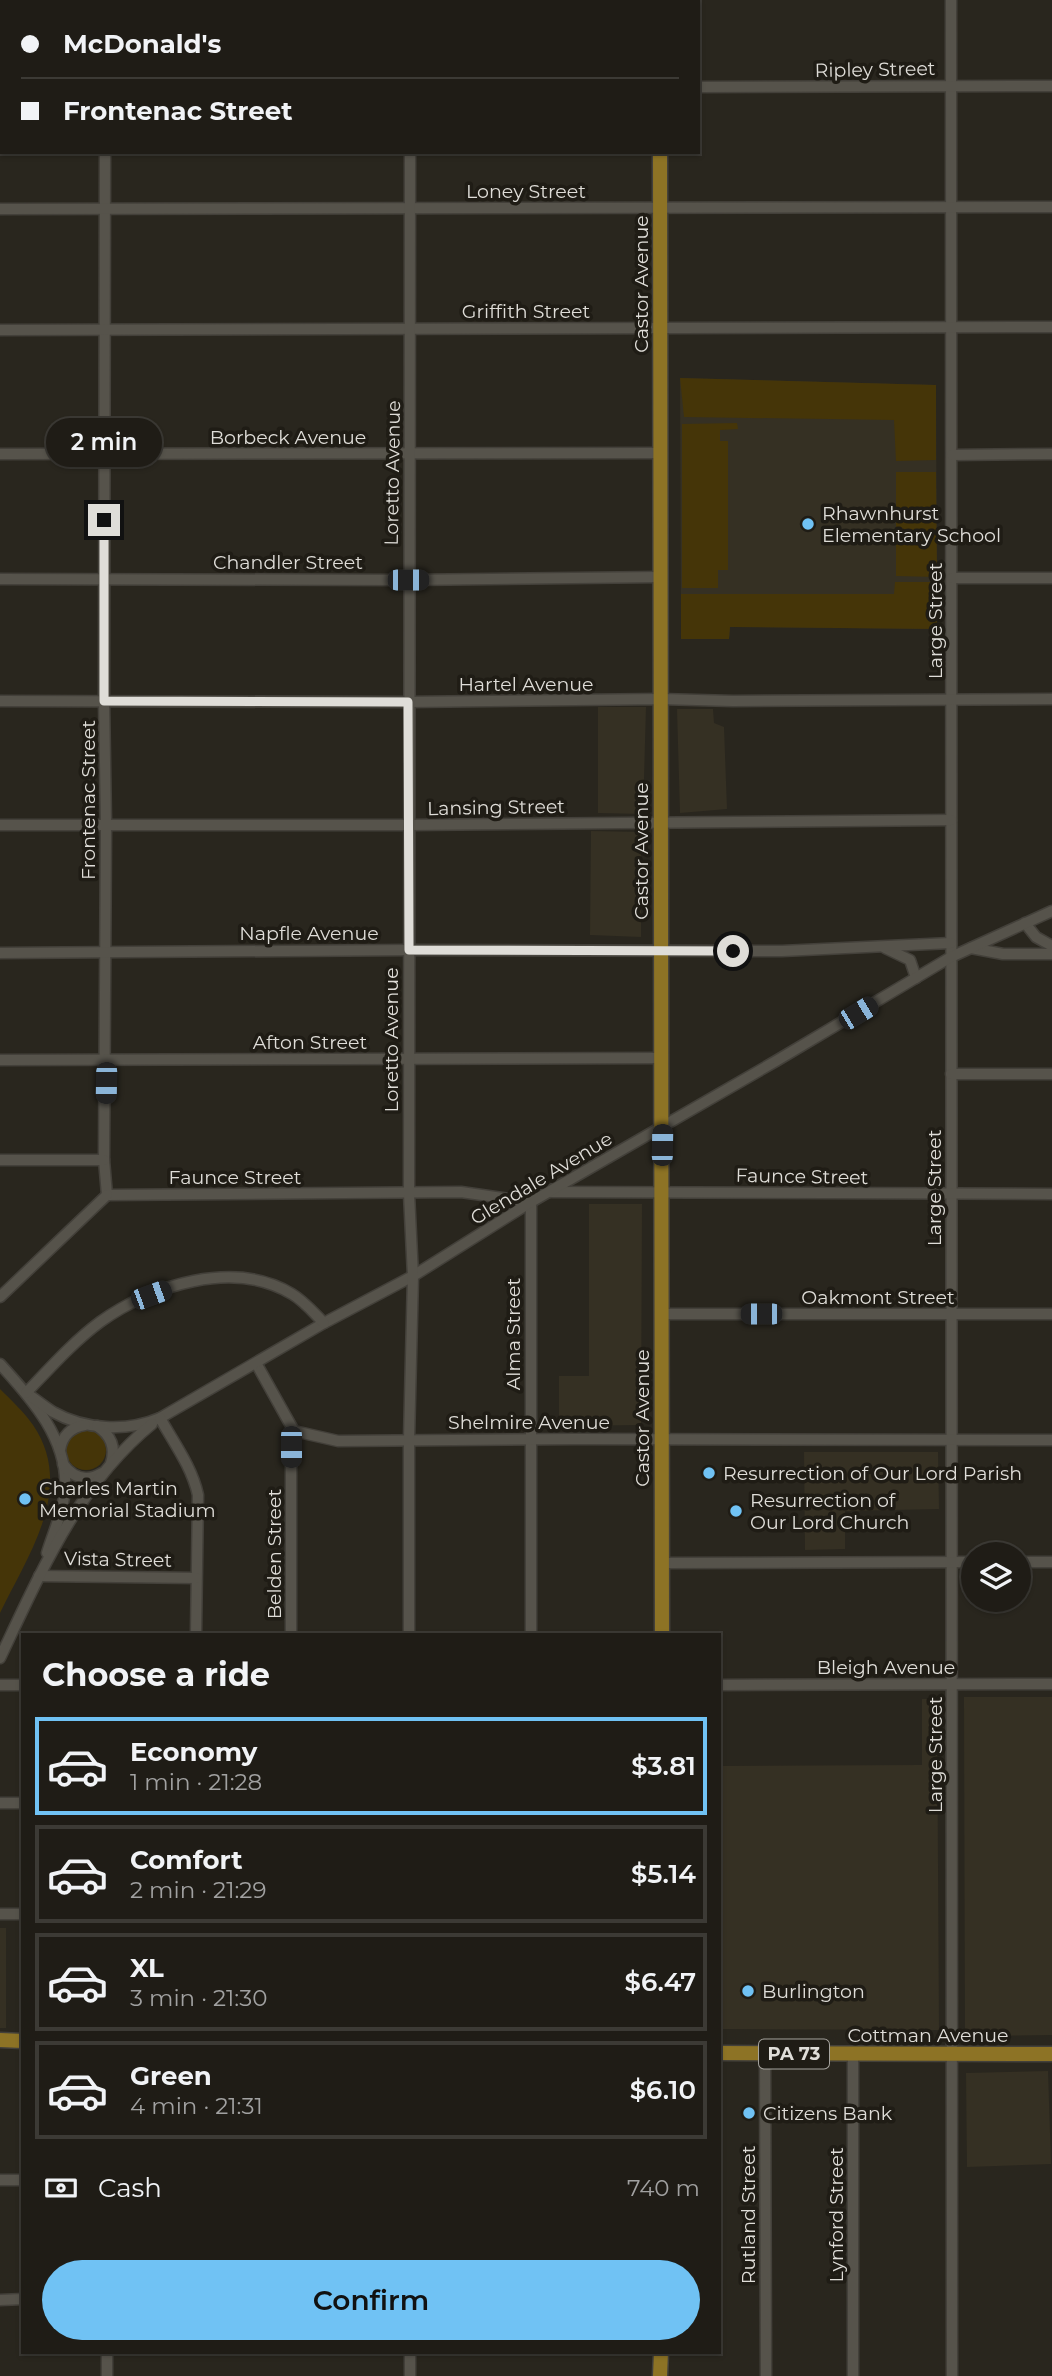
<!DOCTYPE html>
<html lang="en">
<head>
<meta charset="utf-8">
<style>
	:root { --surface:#1f1c16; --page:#2c2923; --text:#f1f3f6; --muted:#a1a1a1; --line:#3c3a35; --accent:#70c2f4 }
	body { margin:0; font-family:Montserrat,sans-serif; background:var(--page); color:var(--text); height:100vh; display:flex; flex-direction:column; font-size:26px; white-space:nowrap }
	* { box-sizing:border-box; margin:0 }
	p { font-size:23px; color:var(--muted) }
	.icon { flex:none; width:38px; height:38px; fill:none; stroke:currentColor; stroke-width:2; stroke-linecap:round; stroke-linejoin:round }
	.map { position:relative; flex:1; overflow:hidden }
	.sheet { position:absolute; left:21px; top:1633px; width:700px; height:721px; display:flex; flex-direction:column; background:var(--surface); border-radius:0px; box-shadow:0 2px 5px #0004,0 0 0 2px var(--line) }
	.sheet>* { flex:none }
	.banner { position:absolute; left:0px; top:0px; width:700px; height:154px; box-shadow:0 2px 5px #0004,0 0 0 2px var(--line); display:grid; align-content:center; height:154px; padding:0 21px; background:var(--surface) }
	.buttons { position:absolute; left:961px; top:1542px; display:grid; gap:14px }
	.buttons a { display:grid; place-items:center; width:70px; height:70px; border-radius:50%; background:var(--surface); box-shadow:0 2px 5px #0004,0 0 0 2px var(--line); font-size:35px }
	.end { position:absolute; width:32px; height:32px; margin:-16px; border:9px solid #dfddd8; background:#111; box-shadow:0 0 0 4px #111 }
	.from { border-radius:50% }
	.bubble { position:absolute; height:49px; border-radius:24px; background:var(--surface); box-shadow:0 2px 5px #0004,0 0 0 2px var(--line); font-size:23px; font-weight:600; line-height:49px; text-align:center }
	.car { position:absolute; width:21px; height:42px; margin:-21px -10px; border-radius:9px; box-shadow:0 0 5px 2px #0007; background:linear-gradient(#222 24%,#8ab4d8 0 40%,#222 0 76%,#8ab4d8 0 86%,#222 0) }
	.banner b { display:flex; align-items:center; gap:24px; height:66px; font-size:26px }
	.banner b+b { border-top:2px solid var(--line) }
	.banner i { width:18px; height:18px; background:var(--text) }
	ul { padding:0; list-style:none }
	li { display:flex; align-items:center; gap:21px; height:98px; margin:0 14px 10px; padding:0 7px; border:4px solid var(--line); border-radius:0px }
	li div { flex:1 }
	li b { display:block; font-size:26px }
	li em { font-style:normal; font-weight:600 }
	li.on { border-color:var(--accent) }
	li>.icon { width:63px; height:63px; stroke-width:1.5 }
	h2 { padding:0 21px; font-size:32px; line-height:84px }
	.pay { display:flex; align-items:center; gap:18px; height:77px; padding:0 21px; font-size:26px }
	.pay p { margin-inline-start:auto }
	.action { display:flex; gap:14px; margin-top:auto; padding:14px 21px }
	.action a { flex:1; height:80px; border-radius:42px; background:var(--accent); color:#111; font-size:28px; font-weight:600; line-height:80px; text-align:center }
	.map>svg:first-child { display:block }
	.built { fill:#353023 }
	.green { fill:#453508 }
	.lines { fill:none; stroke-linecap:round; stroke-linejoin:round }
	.minor-casing { stroke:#43403a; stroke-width:13 }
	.major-casing { stroke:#43403a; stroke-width:17 }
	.minor { stroke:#56534b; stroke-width:10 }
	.major { stroke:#8d7325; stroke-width:14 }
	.route { stroke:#dfddd8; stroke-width:9 }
	.poi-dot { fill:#70c2f4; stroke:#1f1c15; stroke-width:2.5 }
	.labels { text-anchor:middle; stroke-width:7; stroke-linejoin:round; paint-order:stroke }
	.shield { fill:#1f1c15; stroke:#a5a39e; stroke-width:2 }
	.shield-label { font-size:18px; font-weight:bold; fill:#dfddd8 }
	.street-label { font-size:19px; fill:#dfddd8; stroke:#1f1c15 }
	.poi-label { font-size:19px; fill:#dfddd8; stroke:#1f1c15; text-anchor:start }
</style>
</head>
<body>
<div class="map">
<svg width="1052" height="2376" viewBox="0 0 1052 2376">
	<rect width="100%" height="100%" fill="#29261e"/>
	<g class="built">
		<path d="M680,378l256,7 1,244 -207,-2 -1,12h-48z"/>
		<path d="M598,707h48l-3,107 -45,-1z"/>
		<path d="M677,709h36l1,14 10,4 3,82 -47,4z"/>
		<path d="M591,831l50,1v105l-51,-2z"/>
		<path d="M589,1204h53l-1,221 -82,1v-50h30z"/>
		<path d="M804,1452h134l1,57 -94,2v38l-40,1z"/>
		<path d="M964,1697h88v338l-87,1z"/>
		<path d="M922,1699h15l2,331 -220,-1v-263l203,-1z"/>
		<rect x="0" y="1928" width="6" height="100"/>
		<path d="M1048,2071l3,93 -84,3 -1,-94z"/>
	</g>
	<g class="green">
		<path d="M680,378l256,7v75l-40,1 -2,-41 -210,-3z"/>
		<path d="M737,423l1,6 -18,1v11h8v129h-10v18h-36v-164z"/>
		<path d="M896,472h40l1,105 -41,-1z"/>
		<path d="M895,582h42v47l-207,-2 -1,12h-48v-45h213z"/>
		<path d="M0,1389c12,12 24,23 33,36 43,63 -5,130 -33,188z"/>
		<circle cx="86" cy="1450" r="20"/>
	</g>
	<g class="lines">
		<g class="minor-casing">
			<g id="minor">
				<path d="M409,0v2"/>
				<path d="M951,0l1,2376"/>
				<path d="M105,2v-2"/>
				<path d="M0,69h2"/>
				<path d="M698,87l354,-1"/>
				<path d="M105,152l-1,548 2,124 -2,336 3,35"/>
				<path d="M0,209l1052,-2"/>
				<path d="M0,330l1052,-3"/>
				<path d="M0,454l660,-1"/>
				<path d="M952,455l100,-1"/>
				<path d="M952,578h100"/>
				<path d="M0,579l408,1 252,-3"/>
				<path d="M0,701l408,1 253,-3 72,2 319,-2"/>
				<path d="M0,825h410l541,-5"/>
				<path d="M1025,923l11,14 16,9"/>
				<path d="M885,948l25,12 6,18"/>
				<path d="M971,948l32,6h49"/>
				<path d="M0,953l409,-3 373,1 169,-8"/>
				<path d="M0,1060l661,-2"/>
				<path d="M951,1074h101"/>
				<path d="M0,1160h104"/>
				<path d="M551,1192l501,2"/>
				<path d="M107,1195l354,-3 70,10v432"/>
				<path d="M0,1297l107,-102"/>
				<path d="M662,1314h390"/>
				<path d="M256,1363l38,68 44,10 237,-2 477,1"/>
				<path d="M0,1364c32,35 69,76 65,127 -2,21 -12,42 -18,62"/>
				<path d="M26,1393c9,6 18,13 27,19 32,18 74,20 107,6l164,-95 89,-47 118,-74 245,-141 175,-104 101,-46"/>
				<path d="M26,1393c24,-25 47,-51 74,-71 51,-37 135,-63 192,-28 12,7 22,19 32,29"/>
				<path d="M160,1418c14,25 32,49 38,77l-2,139"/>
				<path d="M97,1426c14,9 19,21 14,37"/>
				<path d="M60,1450c2,-14 11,-23 25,-25"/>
				<path d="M63,1464c10,14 24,18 39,9"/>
				<path d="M1018,1562h34"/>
				<path d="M662,1563l311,-1"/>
				<path d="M39,1576l157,2"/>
				<path d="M291,1634v-187l3,-16"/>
				<path d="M409,1634v-195l4,-163 -4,-82 1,-1042"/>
				<path d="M0,1658c40,-84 78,-174 152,-234"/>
				<path d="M0,1685h23"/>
				<path d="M719,1685l333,-1"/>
				<path d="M0,1803h23"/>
				<path d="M0,1914h23"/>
				<path d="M765,2054l1,322"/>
				<path d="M853,2054v322"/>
				<path d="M0,2180h23"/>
				<path d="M0,2300l23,-1"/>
				<path d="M107,2352v24"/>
				<path d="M410,2352v24"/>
			</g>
		</g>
		<g class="major-casing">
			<g id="major">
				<path d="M660,0v2"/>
				<path d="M660,152l2,1482"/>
				<path d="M0,2040l23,1"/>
				<path d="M719,2053l333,1"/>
				<path d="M660,2376l1,-24"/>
			</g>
		</g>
		<use href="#minor" class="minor"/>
		<use href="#major" class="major"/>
	</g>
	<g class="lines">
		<path class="route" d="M104,520v181l304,1 1,248 324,1"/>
	</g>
	<g class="poi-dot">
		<circle cx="808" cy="524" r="7"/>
		<circle cx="709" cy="1473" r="7"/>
		<circle cx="25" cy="1499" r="7"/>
		<circle cx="736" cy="1511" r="7"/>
		<circle cx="748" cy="1991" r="7"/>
		<circle cx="749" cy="2113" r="7"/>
	</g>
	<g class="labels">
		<rect class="shield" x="759" y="2039.5" width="70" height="29" rx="5"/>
		<g class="shield-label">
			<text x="794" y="2060">PA 73</text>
		</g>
		<g class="street-label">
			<text transform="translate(875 69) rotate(-1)" y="7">Ripley Street</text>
			<text x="526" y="198">Loney Street</text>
			<text transform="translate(641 284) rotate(-90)" y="7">Castor Avenue</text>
			<text x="526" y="318">Griffith Street</text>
			<text x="288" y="444">Borbeck Avenue</text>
			<text transform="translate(392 473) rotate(-89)" y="7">Loretto Avenue</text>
			<text x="288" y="569">Chandler Street</text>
			<text transform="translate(935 621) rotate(-90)" y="7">Large Street</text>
			<text x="526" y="691">Hartel Avenue</text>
			<text transform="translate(88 800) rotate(-90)" y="7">Frontenac Street</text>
			<text transform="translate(496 807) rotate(-1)" y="7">Lansing Street</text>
			<text transform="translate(641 851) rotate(-90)" y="7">Castor Avenue</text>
			<text x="309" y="940">Napfle Avenue</text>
			<text transform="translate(391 1040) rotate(-90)" y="7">Loretto Avenue</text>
			<text x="310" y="1049">Afton Street</text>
			<text transform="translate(802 1176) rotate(1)" y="7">Faunce Street</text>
			<text x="235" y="1184">Faunce Street</text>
			<text transform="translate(541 1178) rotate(-31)" y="7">Glendale Avenue</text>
			<text transform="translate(934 1188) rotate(-90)" y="7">Large Street</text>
			<text x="878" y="1304">Oakmont Street</text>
			<text transform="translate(513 1334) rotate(-90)" y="7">Alma Street</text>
			<text transform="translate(642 1418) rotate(-90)" y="7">Castor Avenue</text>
			<text x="529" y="1429">Shelmire Avenue</text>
			<text transform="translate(274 1554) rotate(-90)" y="7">Belden Street</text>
			<text transform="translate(118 1559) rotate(1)" y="7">Vista Street</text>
			<text x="886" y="1674">Bleigh Avenue</text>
			<text transform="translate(935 1755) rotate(-90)" y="7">Large Street</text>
			<text x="928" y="2042">Cottman Avenue</text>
			<text transform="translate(748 2215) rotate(-90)" y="7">Rutland Street</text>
			<text transform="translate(836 2215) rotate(-90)" y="7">Lynford Street</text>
		</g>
		<g class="poi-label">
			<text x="822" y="520">Rhawnhurst<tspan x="822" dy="22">Elementary School</tspan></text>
			<text x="723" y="1480">Resurrection of Our Lord Parish</text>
			<text x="39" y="1495">Charles Martin<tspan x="39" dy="22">Memorial Stadium</tspan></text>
			<text x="750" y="1507">Resurrection of<tspan x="750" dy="22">Our Lord Church</tspan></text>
			<text x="762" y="1998">Burlington</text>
			<text x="763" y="2120">Citizens Bank</text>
		</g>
	</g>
</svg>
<div class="buttons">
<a><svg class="icon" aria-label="layers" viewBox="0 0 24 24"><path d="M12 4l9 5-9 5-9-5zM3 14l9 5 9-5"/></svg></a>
</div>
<i class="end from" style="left:733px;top:951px"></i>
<i class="end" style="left:104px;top:520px"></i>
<div class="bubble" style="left:46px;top:418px;width:116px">2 min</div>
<i class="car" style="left:408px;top:580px;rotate:90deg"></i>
<i class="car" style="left:858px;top:1013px;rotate:59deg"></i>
<i class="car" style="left:106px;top:1083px;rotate:181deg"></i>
<i class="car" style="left:662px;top:1145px;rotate:1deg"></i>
<i class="car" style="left:151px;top:1295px;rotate:70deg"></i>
<i class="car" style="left:761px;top:1314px;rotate:270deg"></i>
<i class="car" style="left:291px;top:1447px;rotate:180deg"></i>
<div class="banner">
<b><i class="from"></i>McDonald's</b>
<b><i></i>Frontenac Street</b>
</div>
<section class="sheet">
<h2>Choose a ride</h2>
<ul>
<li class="on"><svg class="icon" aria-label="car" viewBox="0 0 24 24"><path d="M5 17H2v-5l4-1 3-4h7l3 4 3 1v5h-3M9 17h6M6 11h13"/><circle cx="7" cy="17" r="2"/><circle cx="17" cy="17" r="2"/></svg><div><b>Economy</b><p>1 min · 21:28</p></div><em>$3.81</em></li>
<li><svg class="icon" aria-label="car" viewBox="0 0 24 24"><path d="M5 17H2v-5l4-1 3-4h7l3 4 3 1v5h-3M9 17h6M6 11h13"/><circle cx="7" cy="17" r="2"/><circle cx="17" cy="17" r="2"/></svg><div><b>Comfort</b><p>2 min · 21:29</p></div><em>$5.14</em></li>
<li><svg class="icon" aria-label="car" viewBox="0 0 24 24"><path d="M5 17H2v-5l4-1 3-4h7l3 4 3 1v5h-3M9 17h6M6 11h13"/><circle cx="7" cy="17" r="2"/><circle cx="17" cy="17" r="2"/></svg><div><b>XL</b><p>3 min · 21:30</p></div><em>$6.47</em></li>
<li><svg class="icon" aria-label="car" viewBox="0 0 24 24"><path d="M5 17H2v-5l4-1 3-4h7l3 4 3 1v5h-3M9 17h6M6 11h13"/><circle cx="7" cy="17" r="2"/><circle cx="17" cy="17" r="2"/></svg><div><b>Green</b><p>4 min · 21:31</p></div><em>$6.10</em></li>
</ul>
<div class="pay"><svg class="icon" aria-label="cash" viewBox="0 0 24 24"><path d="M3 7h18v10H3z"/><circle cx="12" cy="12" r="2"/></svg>Cash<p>740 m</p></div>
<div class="action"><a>Confirm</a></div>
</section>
</div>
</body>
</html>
